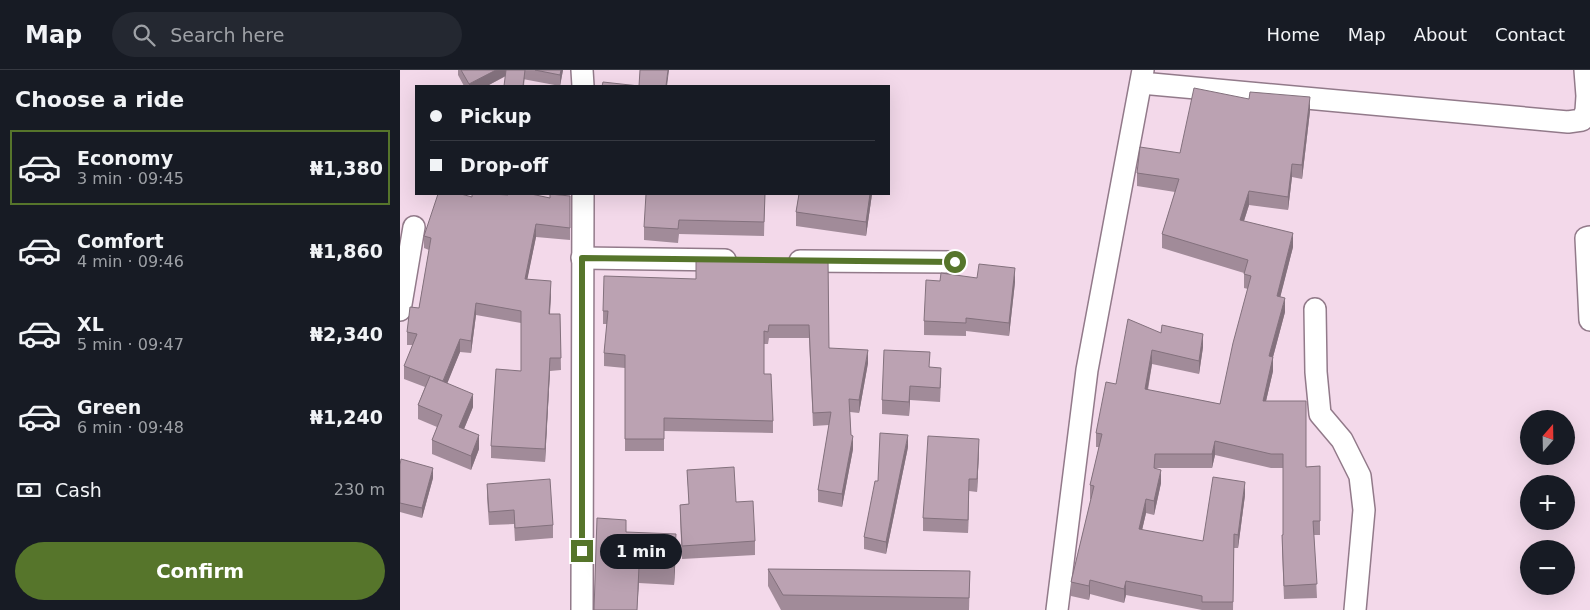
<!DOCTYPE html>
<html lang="en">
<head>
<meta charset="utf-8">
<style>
	:root { --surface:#171b24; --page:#242831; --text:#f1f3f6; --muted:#9ea1a6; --line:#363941; --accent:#56752b }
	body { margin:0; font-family:"DejaVu Sans",sans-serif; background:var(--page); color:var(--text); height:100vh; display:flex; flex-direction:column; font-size:19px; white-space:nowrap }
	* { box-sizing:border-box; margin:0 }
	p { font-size:16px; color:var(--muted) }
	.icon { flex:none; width:28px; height:28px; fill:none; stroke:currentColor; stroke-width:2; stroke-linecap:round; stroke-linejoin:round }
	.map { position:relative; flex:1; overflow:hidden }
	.panel { display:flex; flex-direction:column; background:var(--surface); width:400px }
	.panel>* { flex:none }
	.top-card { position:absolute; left:15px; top:15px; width:475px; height:110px; border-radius:0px; box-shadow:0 5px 20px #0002; display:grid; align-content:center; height:110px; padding:0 15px; background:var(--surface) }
	.needle { width:32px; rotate:20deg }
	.tools { position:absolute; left:1120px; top:340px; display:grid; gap:10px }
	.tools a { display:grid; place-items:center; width:55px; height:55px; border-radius:50%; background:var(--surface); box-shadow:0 5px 20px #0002; font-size:25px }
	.end { position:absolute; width:22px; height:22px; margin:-11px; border:6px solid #56752b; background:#fff; box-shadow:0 0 0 2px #fff }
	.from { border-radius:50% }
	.bubble { position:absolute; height:35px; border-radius:18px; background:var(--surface); box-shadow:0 5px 20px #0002; font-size:16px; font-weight:700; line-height:35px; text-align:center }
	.top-card b { display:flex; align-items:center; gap:18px; height:48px; font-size:19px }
	.top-card b+b { border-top:1px solid var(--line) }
	.top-card i { width:12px; height:12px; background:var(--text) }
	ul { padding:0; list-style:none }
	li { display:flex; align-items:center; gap:15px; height:75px; margin:0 10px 8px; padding:0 5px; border:2px solid transparent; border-radius:0px }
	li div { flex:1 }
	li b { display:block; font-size:19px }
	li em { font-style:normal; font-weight:700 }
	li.on { border-color:var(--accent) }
	li>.icon { width:45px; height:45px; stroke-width:1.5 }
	h2 { padding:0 15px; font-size:22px; line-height:60px }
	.pay { display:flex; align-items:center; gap:12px; height:55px; padding:0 15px; font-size:19px }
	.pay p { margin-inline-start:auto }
	.cta { display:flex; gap:10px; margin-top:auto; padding:10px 15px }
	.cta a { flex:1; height:58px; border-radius:30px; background:var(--accent); color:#fff; font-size:20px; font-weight:700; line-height:58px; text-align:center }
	header { display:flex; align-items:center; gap:30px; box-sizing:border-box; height:70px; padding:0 25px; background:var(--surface); border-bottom:1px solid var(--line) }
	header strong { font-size:24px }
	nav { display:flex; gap:28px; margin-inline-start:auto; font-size:18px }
	.search { width:350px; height:45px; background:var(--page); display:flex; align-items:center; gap:12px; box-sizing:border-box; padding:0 18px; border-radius:28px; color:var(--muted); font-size:19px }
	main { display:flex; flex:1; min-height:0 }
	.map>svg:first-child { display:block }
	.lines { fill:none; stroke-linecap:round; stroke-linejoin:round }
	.street-casing { stroke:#927a8a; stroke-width:24 }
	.street { stroke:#fff; stroke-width:21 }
	.wall { fill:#a18b99 }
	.shaded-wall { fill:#83717d }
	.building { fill:#bba2b2; stroke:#83717d }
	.route { stroke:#56752b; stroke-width:6 }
</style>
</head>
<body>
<header>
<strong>Map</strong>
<div class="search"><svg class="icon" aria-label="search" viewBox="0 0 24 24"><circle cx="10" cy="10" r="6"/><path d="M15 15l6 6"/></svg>Search here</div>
<nav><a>Home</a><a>Map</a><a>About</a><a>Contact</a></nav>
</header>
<main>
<section class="panel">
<h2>Choose a ride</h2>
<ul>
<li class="on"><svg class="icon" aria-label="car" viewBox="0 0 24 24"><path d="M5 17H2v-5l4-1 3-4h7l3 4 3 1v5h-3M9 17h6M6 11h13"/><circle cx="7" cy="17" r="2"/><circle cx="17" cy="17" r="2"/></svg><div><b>Economy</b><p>3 min · 09:45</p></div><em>₦1,380</em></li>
<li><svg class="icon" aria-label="car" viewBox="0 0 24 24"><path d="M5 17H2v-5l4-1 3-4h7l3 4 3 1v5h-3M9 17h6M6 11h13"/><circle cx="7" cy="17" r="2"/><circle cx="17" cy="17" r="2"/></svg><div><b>Comfort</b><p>4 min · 09:46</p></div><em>₦1,860</em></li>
<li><svg class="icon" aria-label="car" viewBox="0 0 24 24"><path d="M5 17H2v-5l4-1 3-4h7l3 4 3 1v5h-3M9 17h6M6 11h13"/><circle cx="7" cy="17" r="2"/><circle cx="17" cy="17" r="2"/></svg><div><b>XL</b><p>5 min · 09:47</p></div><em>₦2,340</em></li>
<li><svg class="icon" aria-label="car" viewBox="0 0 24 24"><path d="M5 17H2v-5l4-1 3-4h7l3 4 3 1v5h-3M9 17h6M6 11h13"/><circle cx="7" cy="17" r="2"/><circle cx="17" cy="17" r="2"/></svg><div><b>Green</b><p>6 min · 09:48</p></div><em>₦1,240</em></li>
</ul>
<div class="pay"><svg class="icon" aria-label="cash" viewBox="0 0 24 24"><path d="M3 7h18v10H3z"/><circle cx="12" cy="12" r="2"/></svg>Cash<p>230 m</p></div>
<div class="cta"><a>Confirm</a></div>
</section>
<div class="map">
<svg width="1190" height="540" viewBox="0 0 1190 540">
	<rect width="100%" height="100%" fill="#f3d9ea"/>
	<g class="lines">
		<g class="street-casing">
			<g id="street">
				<path d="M182,0l1,16"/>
				<path d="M741,13l427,39 14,-2 4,-9 1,-15 -2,-26"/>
				<path d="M1190,167l-4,1 4,82"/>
				<path d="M182,188l143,2"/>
				<path d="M400,191l155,1"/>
				<path d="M915,239l1,63 4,42 22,26 18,36 4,34 -9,100"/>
				<path d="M0,240l14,-83"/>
				<path d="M182,540l1,-416"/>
				<path d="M657,540l30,-240 56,-300"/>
			</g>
		</g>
		<use href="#street" class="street"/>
	</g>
	<g class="wall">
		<path d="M58,0h105l-3,16 -54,-10 -19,10h-23l-6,-11z"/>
		<path d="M910,41l-8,68 -10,-2 -4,33 -39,-5 -5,16 49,26 -13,50 5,15 -12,45v14l-7,30 40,66 14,-1v69h-6l3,63 -33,1 -2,-50v-14h1v-67h-12l-56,-13 -3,13h-57l6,15 -7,32 -8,-2 -4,17 61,11 42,-46 -7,53h-4l-1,62h-31l-76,-15 -2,8 -34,-9 -1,6 -18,-4v-14l20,-83h-1v-14l9,-38h-3v-14l20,-49 45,-51 42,14 -4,27 -47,-10 -4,26 72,14 28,-115 -4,-1v-15l-82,-25v-14l13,-42 -38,-6v-13l43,-20z"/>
		<path d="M365,124l-1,42 -85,-2 -1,9 -34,-3v-13z"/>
		<path d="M399,124h73l-6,42 -70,-10v-14z"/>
		<path d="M108,125l42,3 20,-2v44l-34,-3 -9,42 24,15 -1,20h10l1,56 -11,1 -5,91 -54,-4v-12l30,-75v-48l-45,-8 -5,38 -11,-1 -13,31 26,24 -9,22 15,20 -8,21 -39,-16v-14l5,-13 -19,-8v-14l7,-18 -21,-8v-13l9,-21h-6v-13l12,-24 10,-58 -5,-2v-12l48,-39z"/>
		<path d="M428,190l1,88 39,15 -9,50 -9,-1 1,23 2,14 -11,58 -24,-5v-12l11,-65 -16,1 -4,-88h-40l-1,6h-4v30l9,47v12l-109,-2v20h-39v-83l-21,-2v-13l3,-29h-4v-13l93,-32z"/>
		<path d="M540,211l75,1 -6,54 -43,-5v5l-42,-1v-14z"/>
		<path d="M530,297l11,14 -1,21 -30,-2 -1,16 -27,-2v-14z"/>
		<path d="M508,377l-22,107 -22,-5v-12l14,-56z"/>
		<path d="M579,381l-2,41 -8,-1 -1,42 -45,-2v-13z"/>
		<path d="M0,395l33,13 -11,40 -22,-6z"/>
		<path d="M287,400l49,32 19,39v14l-73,4 -2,-40v-14l9,-1z"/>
		<path d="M87,414l66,41v13l-38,3 -1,-17 -25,1 -2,-27z"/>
		<path d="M226,462l50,19 -2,34 -35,-2 -45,27z"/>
		<path d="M368,499l202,2 -1,39h-188l-13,-24z"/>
	</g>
	<g class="shaded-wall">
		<path d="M96,0h11v5l-20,11h-18v-2z"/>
		<path d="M125,0l-1,16h-1z"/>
		<path d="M161,0h2l-3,16v-11z"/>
		<path d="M268,0h1l-2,16h-1z"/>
		<path d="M910,27v14l-8,68v-14z"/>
		<path d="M892,94v13l-4,33v-13z"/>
		<path d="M849,121v14l-9,28v-13z"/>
		<path d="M470,124h2l-6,42v-14z"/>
		<path d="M136,154v13l-11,54v-12z"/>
		<path d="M893,163v14l-16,63v-14z"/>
		<path d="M615,198v14l-6,54v-13z"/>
		<path d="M151,211v13l-2,32v-12z"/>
		<path d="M885,228v14l-12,45v14l-10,43v-13l6,-45z"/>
		<path d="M76,233v12l-5,38v-12z"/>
		<path d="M803,264v13l-4,27v-13z"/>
		<path d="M60,269v13l-17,42v-12z"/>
		<path d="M468,280v13l-9,50v-13z"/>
		<path d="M752,280v14l-7,39v-14z"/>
		<path d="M150,288v13l-5,91v-13z"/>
		<path d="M510,316v14l-1,16v-14z"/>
		<path d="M73,324v13l-14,34v-14z"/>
		<path d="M79,365v14l-8,21v-14z"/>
		<path d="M508,365v12l-22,107v-12z"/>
		<path d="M453,366v13l-11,58v-13z"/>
		<path d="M579,369v12l-2,41v-13z"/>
		<path d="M815,371v14l-3,13v-14z"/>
		<path d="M33,398v10l-11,40v-10z"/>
		<path d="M761,400v13l-7,32v-14z"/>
		<path d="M569,409v12l-1,42v-13z"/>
		<path d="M845,412v13l-7,53v-13z"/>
		<path d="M746,429v14l-7,30v-14z"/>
		<path d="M276,464v17l-2,34v-18z"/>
		<path d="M239,496v17l-2,27z"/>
		<path d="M690,510v14l-1,6v-14z"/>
		<path d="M726,511v14l-2,8v-14z"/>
	</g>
	<g class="building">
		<path d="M61,0h35l-27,14z"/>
		<path d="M106,0h19l-2,16h-19z"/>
		<path d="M135,0h26l-1,5z"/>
		<path d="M240,0h28l-2,16h-64l1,-4 36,4z"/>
		<path d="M794,18l55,11 1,-7 60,5 -8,68 -10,-1 -4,33 -39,-6 -9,29 53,13 -16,63 8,2 -16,58 4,1 -10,44h43v66l14,-1v55h-7l4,63 -33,2 -2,-51h1v-81h-12l-56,-13 -3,13h-57l-1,14 7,2 -7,31 -8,-2 -7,30 64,12 10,-64 32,5 -7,53 -4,-1 -1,68h-31v-6l-76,-15 -2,8 -34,-9 -1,6 -18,-4 23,-96 -4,-1 12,-51 -6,-1 10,-51 10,2 12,-65 33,14 1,-8 41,9 -4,27 -47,-11 -7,39 75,15 13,-61 18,-67 -7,-2 4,-14 -86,-26 17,-55 -42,-6 3,-26 40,6z"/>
		<path d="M38,124h23l11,3v-3h20l16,1v-1h23l19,4v-4l20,2v32l-34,-4 -11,55 26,2 -2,33h11l1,44h-11l-5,91 -54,-3 5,-77 25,2v-60l-45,-8 -5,38 -11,-2 -17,42 -39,-15 13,-32 -10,-2 3,-25 9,1 12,-70 -7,-2z"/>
		<path d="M246,124h119l-1,28 -85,-2 -1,9 -34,-2z"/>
		<path d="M399,124h71l-4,28 -70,-10z"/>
		<path d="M296,189l132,1 1,88 39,2 -9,50 -10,-1 2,36 2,1 -11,58 -24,-4 13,-78 -18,1 -4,-88h-40l-1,7 -4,-1v43h7l2,47 -109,-3v21h-39v-84l-21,-2 4,-42h-5l1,-35 92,3z"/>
		<path d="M579,194l36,4 -6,55 -43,-5v5l-42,-2 2,-41 14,1 1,-8 36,5z"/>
		<path d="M484,280l46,2 -1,15 12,1 -1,20 -30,-2 -1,16 -27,-2z"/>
		<path d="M30,306l43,18 -14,33 20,8 -8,21 -39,-16 10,-25 -24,-10z"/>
		<path d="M480,363l28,2 -22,107 -22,-5 11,-56h3z"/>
		<path d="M528,366l51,3 -2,40h-8l-1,41 -45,-2z"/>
		<path d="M1,389l32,9 -11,40 -22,-5v-38z"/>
		<path d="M334,397l2,35 17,-1 2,40 -73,5 -2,-41 9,-1 -2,-34z"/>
		<path d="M150,409l3,46 -38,3 -1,-18 -25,2 -2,-28z"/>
		<path d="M197,448l29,2v12l50,2 -2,33 -35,-1 -2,44h-43z"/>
		<path d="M368,499l202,2 -1,27 -186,-3z"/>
	</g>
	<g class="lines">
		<path class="route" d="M182,481v-293l373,4"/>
	</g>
</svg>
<div class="tools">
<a><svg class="needle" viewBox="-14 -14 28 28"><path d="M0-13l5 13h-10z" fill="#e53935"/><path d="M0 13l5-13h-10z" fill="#9ea1a6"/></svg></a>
<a>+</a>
<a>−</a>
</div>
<i class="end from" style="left:555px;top:192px"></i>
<i class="end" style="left:182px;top:481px"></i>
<div class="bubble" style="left:200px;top:464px;width:82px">1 min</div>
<div class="top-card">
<b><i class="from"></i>Pickup</b>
<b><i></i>Drop-off</b>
</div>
</div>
</main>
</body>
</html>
